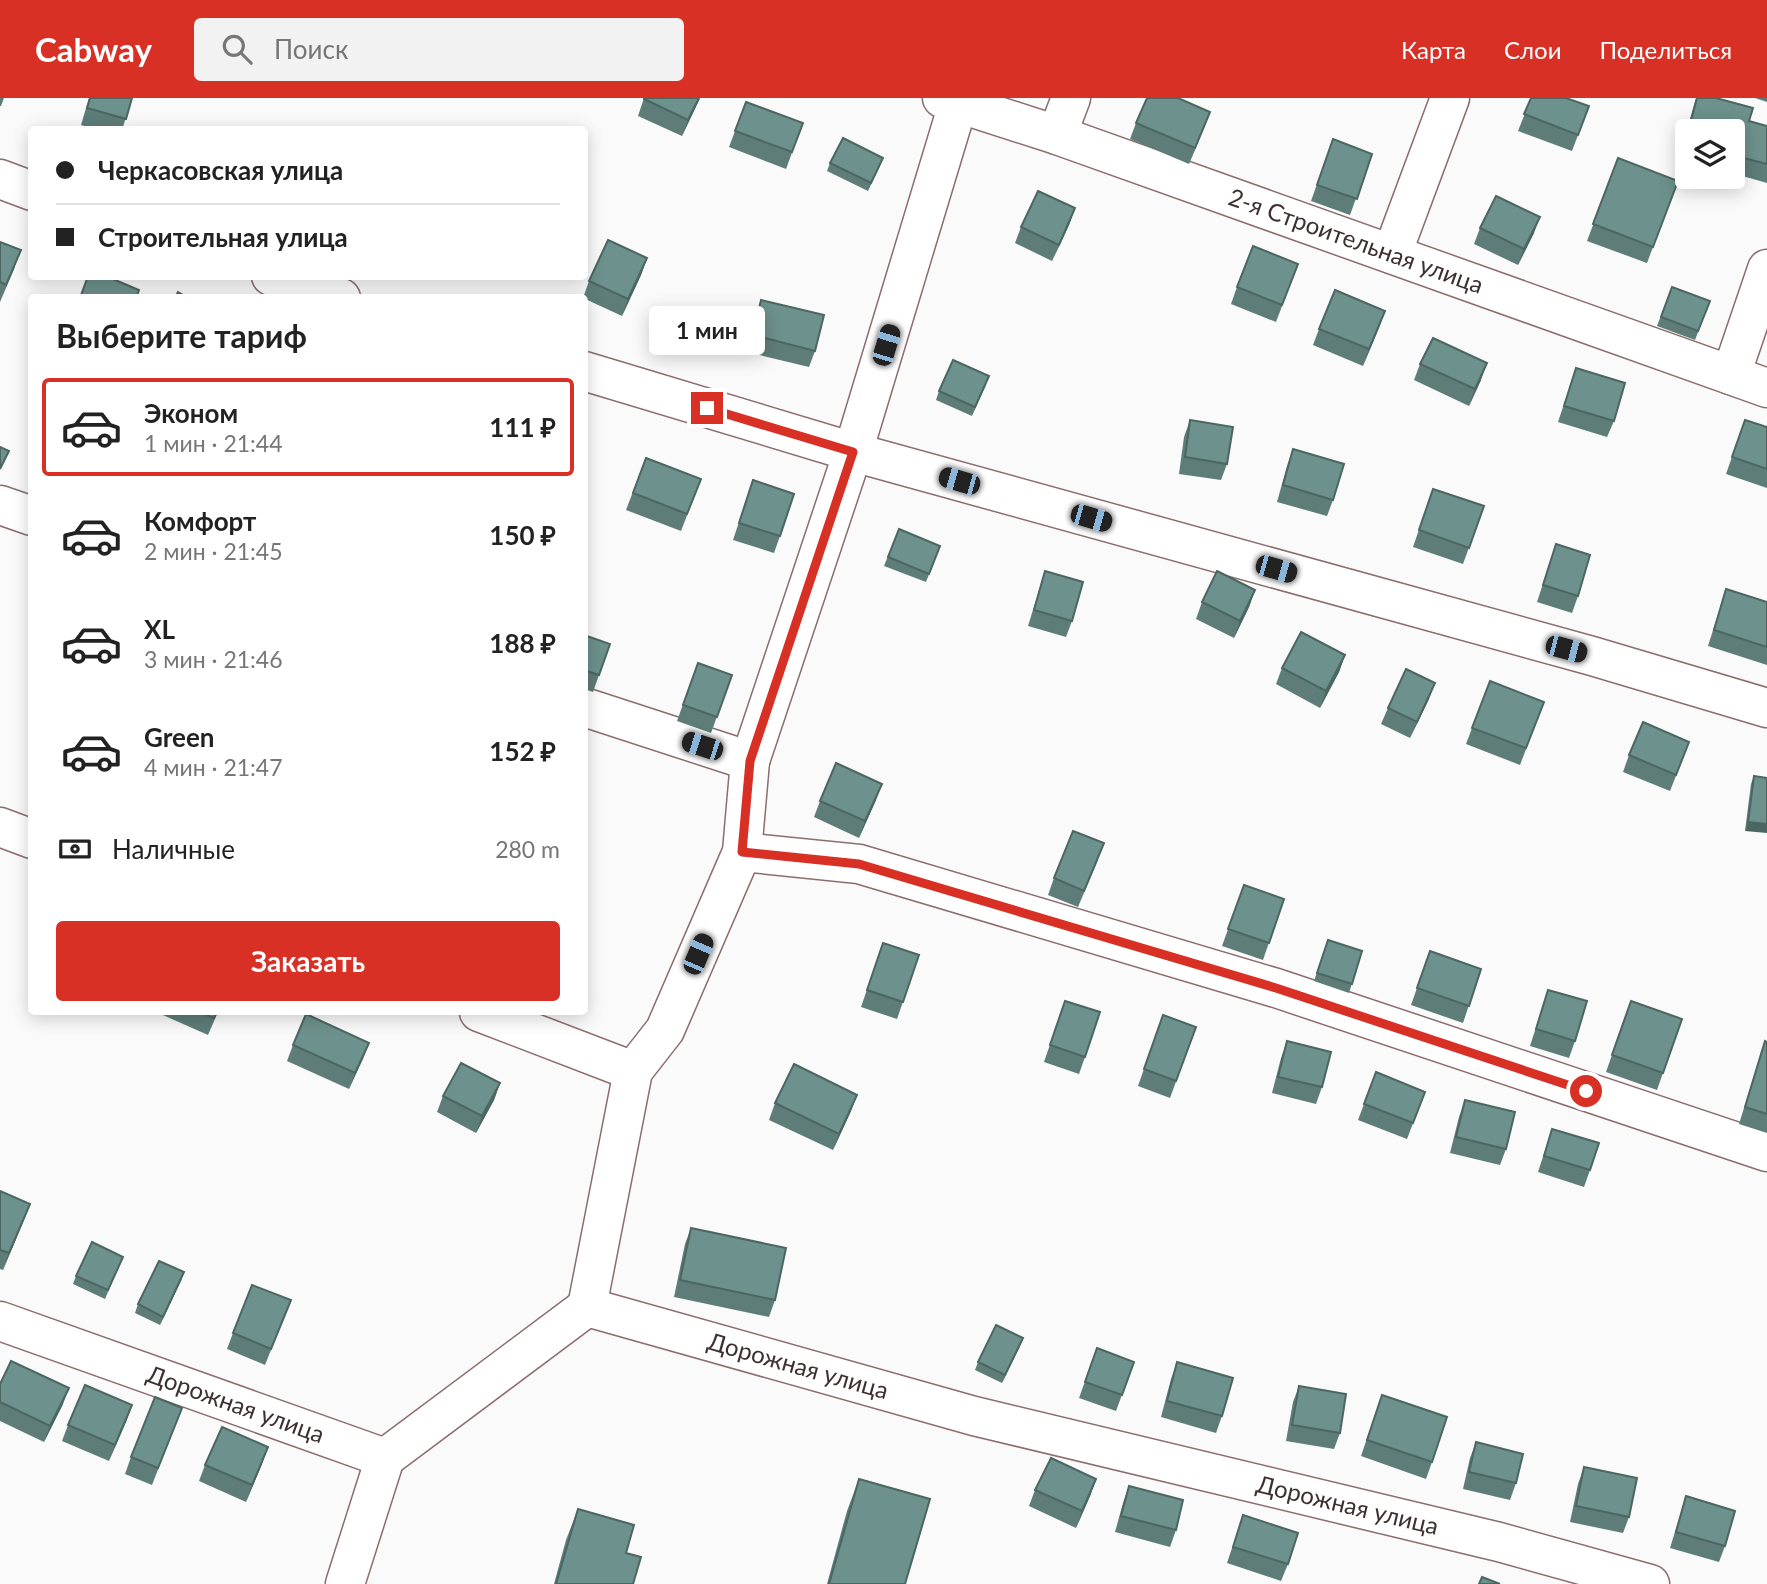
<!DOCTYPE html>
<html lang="ru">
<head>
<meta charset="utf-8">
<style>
	:root { --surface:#fff; --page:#f2f2f2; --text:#222; --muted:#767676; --line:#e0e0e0; --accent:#d93025 }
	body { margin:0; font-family:Lato,sans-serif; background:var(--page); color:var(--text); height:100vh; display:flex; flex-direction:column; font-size:26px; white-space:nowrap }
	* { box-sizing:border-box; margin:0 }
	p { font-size:23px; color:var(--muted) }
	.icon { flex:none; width:38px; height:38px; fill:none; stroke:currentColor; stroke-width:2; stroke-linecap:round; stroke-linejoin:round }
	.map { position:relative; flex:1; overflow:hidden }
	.panel { position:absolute; left:28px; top:196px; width:560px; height:721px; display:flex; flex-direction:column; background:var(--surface); border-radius:7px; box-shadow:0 4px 18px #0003 }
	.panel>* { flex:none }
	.top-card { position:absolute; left:28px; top:28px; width:560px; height:154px; border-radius:7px; box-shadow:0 4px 18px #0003; display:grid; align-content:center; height:154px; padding:0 28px; background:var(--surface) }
	.controls { position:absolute; left:1675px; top:21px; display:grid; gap:14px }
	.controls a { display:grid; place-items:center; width:70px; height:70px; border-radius:7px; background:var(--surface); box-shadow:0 4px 18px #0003; font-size:35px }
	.end { position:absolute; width:32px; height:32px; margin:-16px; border:9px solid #d93025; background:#fff; box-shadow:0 0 0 4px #fff }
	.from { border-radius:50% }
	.bubble { position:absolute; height:49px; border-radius:7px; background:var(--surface); box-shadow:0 4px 18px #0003; font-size:23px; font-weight:700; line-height:49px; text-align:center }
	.car { position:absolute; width:21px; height:42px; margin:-21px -10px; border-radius:9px; box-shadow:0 0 5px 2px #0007; background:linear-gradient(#222 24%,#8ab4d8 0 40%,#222 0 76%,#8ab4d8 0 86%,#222 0) }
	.top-card b { display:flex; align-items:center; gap:24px; height:66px; font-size:26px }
	.top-card b+b { border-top:2px solid var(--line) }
	.top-card i { width:18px; height:18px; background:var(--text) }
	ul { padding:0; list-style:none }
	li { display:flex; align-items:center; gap:21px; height:98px; margin:0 14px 10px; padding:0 14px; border:4px solid transparent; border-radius:7px }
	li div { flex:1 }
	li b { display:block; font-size:26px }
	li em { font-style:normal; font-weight:700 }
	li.current { border-color:var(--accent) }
	li>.icon { width:63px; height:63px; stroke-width:1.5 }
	h2 { padding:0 28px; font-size:32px; line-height:84px }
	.pay { display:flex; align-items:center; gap:18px; height:77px; padding:0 28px; font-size:26px }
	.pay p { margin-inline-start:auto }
	.cta { display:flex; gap:14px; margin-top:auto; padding:14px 28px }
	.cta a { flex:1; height:80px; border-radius:7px; background:var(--accent); color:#fff; font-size:28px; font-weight:700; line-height:80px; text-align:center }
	header { display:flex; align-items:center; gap:42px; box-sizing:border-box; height:98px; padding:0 35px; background:var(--accent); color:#fff }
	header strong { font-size:33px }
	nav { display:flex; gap:38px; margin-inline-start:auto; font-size:24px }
	.search { width:490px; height:63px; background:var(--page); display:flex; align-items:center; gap:18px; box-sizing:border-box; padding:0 24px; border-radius:7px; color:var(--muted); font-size:26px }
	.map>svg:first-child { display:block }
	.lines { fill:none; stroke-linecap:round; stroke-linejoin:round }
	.minor-casing { stroke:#8c6d6e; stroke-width:41 }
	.minor { stroke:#fff; stroke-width:38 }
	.wall { fill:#5e7d78 }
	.shaded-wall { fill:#4c6662 }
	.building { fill:#6d918c; stroke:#4c6662; stroke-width:2 }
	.route { stroke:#d93025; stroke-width:9 }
	.labels { text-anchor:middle; stroke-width:7; stroke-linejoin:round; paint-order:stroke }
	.street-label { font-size:24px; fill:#3e3031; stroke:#fff }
</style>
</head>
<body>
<header>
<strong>Cabway</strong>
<div class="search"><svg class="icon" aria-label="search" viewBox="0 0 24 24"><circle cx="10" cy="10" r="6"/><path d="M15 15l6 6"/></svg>Поиск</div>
<nav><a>Карта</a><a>Слои</a><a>Поделиться</a></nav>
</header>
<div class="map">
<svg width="1767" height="1486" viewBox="0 0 1767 1486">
	<rect width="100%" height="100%" fill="#fafafa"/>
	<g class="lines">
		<g class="minor-casing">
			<g id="minor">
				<path id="s1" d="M942,0l115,37 710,253"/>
				<path d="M1057,37l14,-37"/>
				<path d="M0,81l32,12"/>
				<path d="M1392,156l58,-156"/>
				<path d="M271,178l70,22"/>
				<path d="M584,273l269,81 739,204 175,52"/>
				<path d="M1731,277l36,-106"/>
				<path d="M0,407l32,11"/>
				<path d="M584,609l166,54"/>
				<path d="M0,729l32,12"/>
				<path d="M742,754l117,12 417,124 491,164"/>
				<path d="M479,914l154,59"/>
				<path d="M587,1209l46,-236 32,-41 77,-178 8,-91 103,-309 105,-348"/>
				<path id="s2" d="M0,1223l385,137 202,-151 387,109 525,126 151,42"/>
				<path d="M345,1486l40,-126"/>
			</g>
		</g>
		<use href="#minor" class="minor"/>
	</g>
	<g class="wall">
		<path d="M0,0h4l-3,8h-1z"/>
		<path d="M89,0h43l-10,32h-24l-17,-5z"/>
		<path d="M644,0h56l-18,38 -44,-20z"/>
		<path d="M1531,0l58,8 -17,45 -54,-20z"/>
		<path d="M1696,0l53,23 18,5v57l-35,-10v-42h-45v10l-3,-1z"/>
		<path d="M1755,0h12v4z"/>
		<path d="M746,4l57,21 -17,46 -57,-22z"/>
		<path d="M1210,14l-21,52 -59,-25 6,-16z"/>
		<path d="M1333,41l39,15 -22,61 -39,-14z"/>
		<path d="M1618,60l60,23 -31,82 -60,-22z"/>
		<path d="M830,65l50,3 -12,25 -41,-20z"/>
		<path d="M1075,110l-6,17 -17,36 -37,-18 6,-16z"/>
		<path d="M1480,130l54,5 -16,32 -44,-21z"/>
		<path d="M0,144l15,25 -15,35z"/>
		<path d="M647,160l-6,17 -19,41 -39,-18 6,-17z"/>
		<path d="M1298,166l-22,58 -45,-18 6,-17z"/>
		<path d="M1672,189l38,14 -15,39 -38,-14z"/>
		<path d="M761,202l54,51 -6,16 -62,-15 8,-36z"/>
		<path d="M1385,213l-22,55 -50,-21 6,-16z"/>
		<path d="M1420,266l61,16 -12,26 -55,-26z"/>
		<path d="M1576,270l38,53 -7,16 -49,-15z"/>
		<path d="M986,287l-14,31 -36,-16 3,-9z"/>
		<path d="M1190,322l37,44 -6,16 -42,-6 5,-37z"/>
		<path d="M1745,322l22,7v61l-41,-14z"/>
		<path d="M1293,351l40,51 -6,16 -50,-14 10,-36z"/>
		<path d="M646,360l55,21 -20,52 -55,-21z"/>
		<path d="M753,382l27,56 -6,17 -41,-13z"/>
		<path d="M1433,391l51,17 -21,58 -50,-17z"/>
		<path d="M899,431l41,17 -14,36 -42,-16z"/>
		<path d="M1556,446l22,52 -6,17 -35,-11z"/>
		<path d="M1045,473l27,50 -6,16 -38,-11z"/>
		<path d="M1726,491l41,13v63l-59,-19z"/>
		<path d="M1255,492l-6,17 -15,31 -38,-19 6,-17z"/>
		<path d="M584,537l26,9 -17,48 -9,-3z"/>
		<path d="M1345,557l-6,17 -19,36 -44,-24 6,-16z"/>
		<path d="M698,565l34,12 -21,58 -34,-12z"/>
		<path d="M1490,583l54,21 -24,63 -54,-21z"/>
		<path d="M1429,601l-19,39 -29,-14 7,-16z"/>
		<path d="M1629,657l54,3 -13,33 -47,-19z"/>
		<path d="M1754,678l13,2 -22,53 6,-47z"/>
		<path d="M876,702l-17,38 -45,-21 6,-16z"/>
		<path d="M1098,762l-20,47 -30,-12 6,-17z"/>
		<path d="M1244,787l40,14 -21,61 -41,-14z"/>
		<path d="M1328,842l34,11 -13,42 -35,-12z"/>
		<path d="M883,845l36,12 -22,64 -36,-12z"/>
		<path d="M1430,853l51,18 -18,54 -52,-18z"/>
		<path d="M1548,892l27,51 -6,17 -39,-12z"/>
		<path d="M1065,903l20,56 -6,17 -35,-12z"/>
		<path d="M1631,903l51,18 -25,71 -51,-18z"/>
		<path d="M156,914h62l-10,23z"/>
		<path d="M1163,917l33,12 -26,71 -32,-12z"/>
		<path d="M1287,943l35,46 -6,17 -44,-11 9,-35z"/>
		<path d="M1765,943l2,1v91l-28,-9z"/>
		<path d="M369,945l-20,46 -62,-28 6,-16z"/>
		<path d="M1376,974l49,20 -18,47 -49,-19z"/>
		<path d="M500,985l-6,17 -18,33 -39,-21 6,-16z"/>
		<path d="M1465,1002l41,49 -6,16 -50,-12 9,-36z"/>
		<path d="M775,1005l76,8 -18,39 -64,-30z"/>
		<path d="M1552,1031l38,41 -6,17 -46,-15z"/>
		<path d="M0,1093l30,13 -27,66 -3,-1z"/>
		<path d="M691,1130l84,72 -6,17 -95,-20 11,-53z"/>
		<path d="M123,1159l-18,42 -32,-15 3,-8z"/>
		<path d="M184,1174l-24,53 -25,-12 3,-9z"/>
		<path d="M291,1202l-26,65 -38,-16 6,-16z"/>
		<path d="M1020,1248l-18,37 -27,-13 3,-8z"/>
		<path d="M1097,1250l37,14 -18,49 -37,-13z"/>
		<path d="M1177,1264l45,54 -6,17 -55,-16 10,-38z"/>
		<path d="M0,1286l63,20 -19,38 -44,-21z"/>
		<path d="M1299,1288l41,47 -6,16 -48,-8 7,-39z"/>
		<path d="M132,1307l-23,56 -47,-20 6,-16z"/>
		<path d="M182,1310l-30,77 -27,-11 6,-17z"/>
		<path d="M1376,1314l56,50 -6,17 -65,-23z"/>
		<path d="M1476,1344l40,41 -6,17 -47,-11 7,-31z"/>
		<path d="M262,1366l-16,38 -47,-21 6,-16z"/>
		<path d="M1584,1369l45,50 -6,16 -53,-11 8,-38z"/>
		<path d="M859,1381l46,105h-78l20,-73z"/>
		<path d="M1096,1381l-6,17 -14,32 -47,-22 6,-16z"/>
		<path d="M1129,1388l47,44 -6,17 -55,-15 8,-29z"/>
		<path d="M1686,1398l39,50 -6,16 -49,-14z"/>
		<path d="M578,1411l48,44 7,31h-79l12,-44z"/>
		<path d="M1243,1417l45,49 -7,17 -54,-18z"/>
	</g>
	<g class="shaded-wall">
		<path d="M699,0h1l-18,38 6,-16z"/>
		<path d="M1210,14l-6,16 -15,36 6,-16z"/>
		<path d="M1075,110l-6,17 -17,36 7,-16z"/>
		<path d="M1540,119l-6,16 -16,32 6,-16z"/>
		<path d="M647,160l-6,17 -19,41 6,-17z"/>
		<path d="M1385,213l-6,17 -16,38 6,-17z"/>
		<path d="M1487,265l-6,17 -12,26 6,-17z"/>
		<path d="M1255,492l-6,17 -15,31 6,-17z"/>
		<path d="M1345,557l-6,17 -19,36 6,-17z"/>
		<path d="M1435,585l-6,16 -19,39 7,-16z"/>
		<path d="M882,686l-6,16 -17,38 6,-17z"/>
		<path d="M1748,724l19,2v9l-22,-2z"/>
		<path d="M369,945l-6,16 -14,30 6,-16z"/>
		<path d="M500,985l-6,17 -18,33 6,-17z"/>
		<path d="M857,997l-6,16 -18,39 6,-16z"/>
		<path d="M30,1106l-6,16 -21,50 6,-17z"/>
		<path d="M184,1174l-3,9 -21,44 3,-8z"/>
		<path d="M1023,1240l-3,8 -18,37 3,-8z"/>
		<path d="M69,1290l-6,16 -19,38 6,-16z"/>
		<path d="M132,1307l-6,17 -17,39 6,-16z"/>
		<path d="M268,1349l-6,17 -16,38 6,-17z"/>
		<path d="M1096,1381l-6,17 -14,32 6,-17z"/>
	</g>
	<g class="building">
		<path d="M90,0h42l-6,21 -39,-11z"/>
		<path d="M644,0h55l-11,22 -44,-21z"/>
		<path d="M1147,0h31l32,14 -15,36 -59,-25z"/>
		<path d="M1531,0h35l23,8 -11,29 -54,-21z"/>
		<path d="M1697,0h19l37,10 -4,13 18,5v38l-35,-9v-24h-14l-28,-7z"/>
		<path d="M746,4l57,21 -11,29 -57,-21z"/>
		<path d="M843,40l40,20 -12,25 -41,-20z"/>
		<path d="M1333,41l39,15 -15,45 -40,-14z"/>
		<path d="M1618,60l60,23 -25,66 -60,-23z"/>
		<path d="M1038,93l37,17 -16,37 -38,-18z"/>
		<path d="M1496,98l44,21 -16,32 -44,-21z"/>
		<path d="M608,142l39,18 -19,41 -39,-18z"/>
		<path d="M0,144l21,8 -15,35 -6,-3z"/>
		<path d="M1253,148l45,18 -16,41 -45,-18z"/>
		<path d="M88,178h18l33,14 -3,8h-56z"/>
		<path d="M1672,189l38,14 -12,30 -37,-14z"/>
		<path d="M1335,192l50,21 -16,38 -50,-20z"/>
		<path d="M178,194l10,6h-13z"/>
		<path d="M761,202l63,15 -9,36 -62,-16z"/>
		<path d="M1433,240l54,25 -12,26 -55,-25z"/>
		<path d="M953,262l36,16 -14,31 -36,-16z"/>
		<path d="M1576,270l49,15 -11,38 -50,-15z"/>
		<path d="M1190,322l43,7 -6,37 -42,-7z"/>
		<path d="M1745,322l22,7v42l-35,-12z"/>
		<path d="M0,349l9,4 -9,18z"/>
		<path d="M1293,351l51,15 -11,36 -50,-15z"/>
		<path d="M646,360l55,21 -14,35 -54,-21z"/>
		<path d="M753,382l41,14 -14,42 -41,-13z"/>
		<path d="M1433,391l51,17 -15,42 -50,-18z"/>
		<path d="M899,431l41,17 -11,28 -41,-17z"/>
		<path d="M1556,446l34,11 -12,41 -35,-11z"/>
		<path d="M1045,473l38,11 -11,39 -38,-11z"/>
		<path d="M1217,473l38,19 -15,31 -38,-19z"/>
		<path d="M1726,491l41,13v45l-53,-17z"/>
		<path d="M1301,534l44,23 -19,36 -44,-23z"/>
		<path d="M584,537l26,9 -11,31 -15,-5z"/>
		<path d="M698,565l34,12 -15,42 -34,-12z"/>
		<path d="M1406,571l29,14 -18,39 -29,-14z"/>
		<path d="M1490,583l54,21 -18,46 -54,-20z"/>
		<path d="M1643,624l46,20 -13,33 -47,-20z"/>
		<path d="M836,665l46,21 -17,37 -45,-20z"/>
		<path d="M1754,678l13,2v46l-19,-2z"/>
		<path d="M1073,733l31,12 -20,48 -30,-13z"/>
		<path d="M1244,787l40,14 -15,44 -41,-14z"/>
		<path d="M1328,842l34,11 -10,33 -35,-11z"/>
		<path d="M883,845l36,12 -16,47 -36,-12z"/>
		<path d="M1430,853l51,18 -12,37 -52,-18z"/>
		<path d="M1548,892l39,11 -12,40 -39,-12z"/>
		<path d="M1065,903l35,11 -15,45 -35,-12z"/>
		<path d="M1631,903l51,18 -19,54 -51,-18z"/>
		<path d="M199,914h18l-3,6z"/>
		<path d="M306,916l63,29 -14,30 -62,-28z"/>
		<path d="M1163,917l33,12 -20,54 -32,-12z"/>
		<path d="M1287,943l44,11 -9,35 -44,-10z"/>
		<path d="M1765,943l2,1v72l-22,-7z"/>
		<path d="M461,965l39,20 -18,33 -39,-20z"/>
		<path d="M794,966l63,31 -18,39 -64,-31z"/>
		<path d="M1376,974l49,20 -12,31 -49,-19z"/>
		<path d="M1465,1002l50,12 -9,37 -50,-12z"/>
		<path d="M1552,1031l47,14 -9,27 -46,-14z"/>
		<path d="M0,1093l30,13 -21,49 -9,-3z"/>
		<path d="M691,1130l95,20 -11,52 -95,-20z"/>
		<path d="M92,1144l31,15 -15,33 -32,-14z"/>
		<path d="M159,1163l25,11 -21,45 -25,-13z"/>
		<path d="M252,1187l39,15 -20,49 -38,-16z"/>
		<path d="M996,1227l27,13 -18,37 -27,-13z"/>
		<path d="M1097,1250l37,14 -12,33 -37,-13z"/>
		<path d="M11,1263l58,27 -19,38 -50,-24v-18z"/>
		<path d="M1177,1264l56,16 -11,38 -55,-15z"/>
		<path d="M85,1287l47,20 -17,40 -47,-20z"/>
		<path d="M1299,1288l47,8 -6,39 -48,-8z"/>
		<path d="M1382,1297l65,22 -15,45 -65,-22z"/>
		<path d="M155,1299l27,11 -24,60 -27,-11z"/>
		<path d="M222,1329l46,20 -16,38 -47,-20z"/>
		<path d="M1476,1344l47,12 -7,29 -47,-11z"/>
		<path d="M1051,1360l45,21 -14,32 -47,-21z"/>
		<path d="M1584,1369l53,11 -8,39 -53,-11z"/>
		<path d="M859,1381l71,20 -25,85h-76z"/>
		<path d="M1129,1388l54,14 -7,30 -55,-14z"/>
		<path d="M1686,1398l49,15 -10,35 -49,-14z"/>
		<path d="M578,1411l56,16 -8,28 15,4 -8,27h-77z"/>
		<path d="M1243,1417l55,18 -10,31 -55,-17z"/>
		<path d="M1482,1479l18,7h-21z"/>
	</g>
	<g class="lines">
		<path class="route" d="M707,310l146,44 -103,309 -8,91 117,12 417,124 310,103"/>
	</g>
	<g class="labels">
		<g class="street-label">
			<text dy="8" stroke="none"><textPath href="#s1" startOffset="438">2-я Строительная улица</textPath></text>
			<text dy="8" stroke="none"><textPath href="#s2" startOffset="880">Дорожная улица</textPath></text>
			<text dy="8" stroke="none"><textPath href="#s2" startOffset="250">Дорожная улица</textPath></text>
			<text dy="8" stroke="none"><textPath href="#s2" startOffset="1447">Дорожная улица</textPath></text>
		</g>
	</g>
</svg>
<div class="controls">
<a><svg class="icon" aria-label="layers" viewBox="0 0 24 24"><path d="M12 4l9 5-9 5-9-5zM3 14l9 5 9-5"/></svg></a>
</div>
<i class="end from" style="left:1586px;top:993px"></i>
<i class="end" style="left:707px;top:310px"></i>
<div class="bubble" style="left:649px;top:208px;width:116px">1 мин</div>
<i class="car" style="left:886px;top:247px;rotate:17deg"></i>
<i class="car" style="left:959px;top:383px;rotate:286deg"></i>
<i class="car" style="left:1091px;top:420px;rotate:106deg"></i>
<i class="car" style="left:1276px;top:471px;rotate:106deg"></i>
<i class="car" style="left:1566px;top:551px;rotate:105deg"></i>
<i class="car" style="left:702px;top:648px;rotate:288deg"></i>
<i class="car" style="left:698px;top:856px;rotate:23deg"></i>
<div class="top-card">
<b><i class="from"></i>Черкасовская улица</b>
<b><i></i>Строительная улица</b>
</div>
<section class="panel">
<h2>Выберите тариф</h2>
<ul>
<li class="current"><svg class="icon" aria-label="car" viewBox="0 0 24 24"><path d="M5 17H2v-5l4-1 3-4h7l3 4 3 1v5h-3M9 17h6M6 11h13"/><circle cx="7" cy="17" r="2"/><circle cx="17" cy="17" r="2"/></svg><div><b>Эконом</b><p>1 мин · 21:44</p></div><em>111 ₽</em></li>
<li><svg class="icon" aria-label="car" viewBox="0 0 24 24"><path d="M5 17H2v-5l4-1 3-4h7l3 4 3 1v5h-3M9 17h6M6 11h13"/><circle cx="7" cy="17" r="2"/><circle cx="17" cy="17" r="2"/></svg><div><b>Комфорт</b><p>2 мин · 21:45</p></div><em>150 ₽</em></li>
<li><svg class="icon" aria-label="car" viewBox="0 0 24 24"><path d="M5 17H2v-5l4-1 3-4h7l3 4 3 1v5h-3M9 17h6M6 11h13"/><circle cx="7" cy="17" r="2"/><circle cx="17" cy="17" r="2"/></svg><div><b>XL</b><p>3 мин · 21:46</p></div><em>188 ₽</em></li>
<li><svg class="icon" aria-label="car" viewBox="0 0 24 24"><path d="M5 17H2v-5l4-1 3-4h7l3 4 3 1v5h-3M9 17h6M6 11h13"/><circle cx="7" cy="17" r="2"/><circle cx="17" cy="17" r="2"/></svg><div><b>Green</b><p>4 мин · 21:47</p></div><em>152 ₽</em></li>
</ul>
<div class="pay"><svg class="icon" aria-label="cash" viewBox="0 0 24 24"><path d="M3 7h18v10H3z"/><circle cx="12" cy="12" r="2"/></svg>Наличные<p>280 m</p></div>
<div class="cta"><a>Заказать</a></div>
</section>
</div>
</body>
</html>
